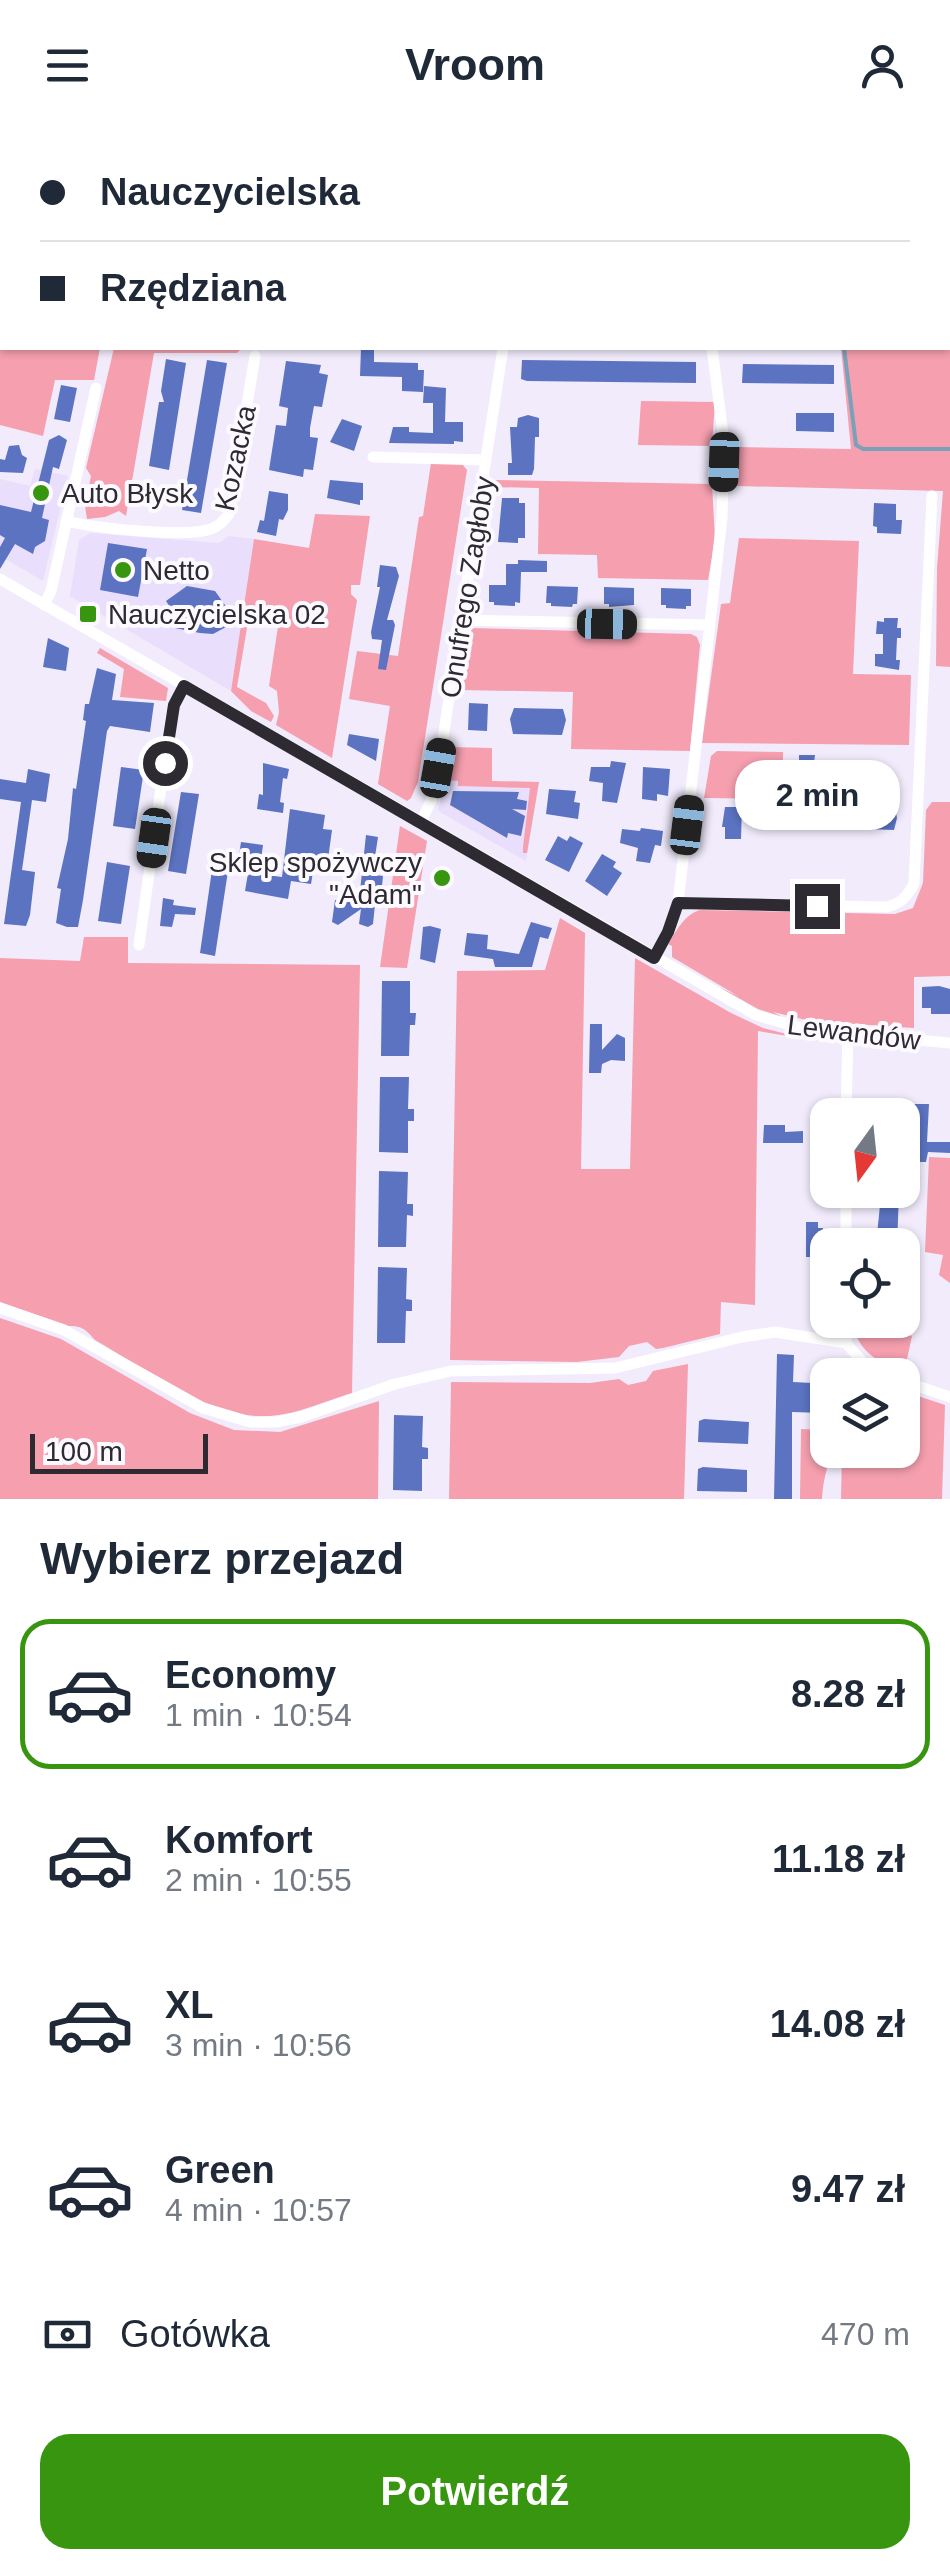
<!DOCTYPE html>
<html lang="pl">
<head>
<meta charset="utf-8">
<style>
	:root { --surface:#fff; --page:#f6f6f7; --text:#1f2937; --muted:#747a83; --line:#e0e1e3; --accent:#389510 }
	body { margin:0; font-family:Arial,sans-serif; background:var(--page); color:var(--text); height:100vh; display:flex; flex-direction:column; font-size:38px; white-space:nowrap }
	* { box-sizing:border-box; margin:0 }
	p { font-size:32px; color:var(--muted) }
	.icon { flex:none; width:55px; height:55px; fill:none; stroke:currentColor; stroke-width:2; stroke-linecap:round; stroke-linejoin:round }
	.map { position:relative; height:1369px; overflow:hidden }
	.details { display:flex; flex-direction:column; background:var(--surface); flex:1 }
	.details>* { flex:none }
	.banner { position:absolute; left:0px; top:0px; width:950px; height:220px; box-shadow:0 2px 8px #0004; display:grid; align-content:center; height:220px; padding:0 40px; background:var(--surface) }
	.needle { width:65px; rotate:195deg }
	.tools { position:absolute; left:810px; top:968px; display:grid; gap:20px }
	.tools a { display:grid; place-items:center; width:110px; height:110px; border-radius:20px; background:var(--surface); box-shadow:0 2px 8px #0004; font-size:50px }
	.scale { position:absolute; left:30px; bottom:25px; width:178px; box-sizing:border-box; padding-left:10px; border:5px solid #2d2a32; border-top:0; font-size:28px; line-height:35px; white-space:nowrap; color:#2d2a32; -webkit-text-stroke:8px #fcfaff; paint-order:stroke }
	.end { position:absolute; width:45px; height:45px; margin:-22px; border:12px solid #2d2a32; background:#fff; box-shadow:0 0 0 5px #fff }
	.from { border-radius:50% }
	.bubble { position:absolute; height:70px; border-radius:30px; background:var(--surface); box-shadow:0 2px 8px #0004; font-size:32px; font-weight:600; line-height:70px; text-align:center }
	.car { position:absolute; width:30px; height:60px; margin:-30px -15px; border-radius:12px; box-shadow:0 0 8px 2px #0007; background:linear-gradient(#222 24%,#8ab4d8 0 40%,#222 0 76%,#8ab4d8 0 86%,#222 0) }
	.banner b { display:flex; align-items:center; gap:35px; height:95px; font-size:38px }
	.banner b+b { border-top:2px solid var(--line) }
	.banner i { width:25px; height:25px; background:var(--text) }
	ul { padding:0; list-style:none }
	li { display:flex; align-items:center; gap:30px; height:150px; margin:0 20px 15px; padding:0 20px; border:5px solid transparent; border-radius:30px }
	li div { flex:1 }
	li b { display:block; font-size:38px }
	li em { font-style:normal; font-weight:600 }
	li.selected { border-color:var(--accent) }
	li>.icon { width:90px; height:90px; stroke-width:1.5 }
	h2 { padding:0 40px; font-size:45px; line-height:120px }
	.pay { display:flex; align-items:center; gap:25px; height:110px; padding:0 40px; font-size:38px }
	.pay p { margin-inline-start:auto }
	.action { display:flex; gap:20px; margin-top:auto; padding:20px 40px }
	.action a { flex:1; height:115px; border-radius:30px; background:var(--accent); color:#fff; font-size:40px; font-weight:600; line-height:115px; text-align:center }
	header { display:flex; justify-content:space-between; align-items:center; height:130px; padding:0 40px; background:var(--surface); font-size:45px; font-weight:600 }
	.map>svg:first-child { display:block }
	.built { fill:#e9defc }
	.green { fill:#f59faf }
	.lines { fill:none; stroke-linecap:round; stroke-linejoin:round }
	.stream { stroke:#7ba0ba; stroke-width:4 }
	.building { fill:#5b73c1 }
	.minor { stroke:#fff; stroke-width:11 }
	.route { stroke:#2d2a32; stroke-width:12 }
	.poi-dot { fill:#389510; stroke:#fcfaff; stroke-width:4 }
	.labels { text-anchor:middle; stroke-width:8; stroke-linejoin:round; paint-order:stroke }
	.street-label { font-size:28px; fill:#2d2a32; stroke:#fcfaff }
	.poi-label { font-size:28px; fill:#2d2a32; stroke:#fcfaff; text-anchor:start }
</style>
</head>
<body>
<header><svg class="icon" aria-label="menu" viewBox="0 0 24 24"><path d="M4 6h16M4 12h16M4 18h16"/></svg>Vroom<svg class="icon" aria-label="person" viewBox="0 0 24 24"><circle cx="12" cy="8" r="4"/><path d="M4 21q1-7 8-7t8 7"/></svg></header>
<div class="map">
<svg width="950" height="1369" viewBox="0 0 950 1369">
	<rect width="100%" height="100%" fill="#f1ebfc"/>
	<g class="built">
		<path d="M35,339l33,7 -25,105 -43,-25v-77l30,7z"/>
		<path d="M90,403l129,10 10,-7 25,3 -23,152 -161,-95 9,-56z"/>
		<path d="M446,650l93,2 -13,79 -86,-49 -2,-3z"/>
	</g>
	<g class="green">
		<path d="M948,85h2v452l-14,-1 1,-98 6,-77 -206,-5 -2,-39 116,2 -10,-101h107z"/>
		<path d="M0,167l2,51h98l-6,32h-39l-12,56 -43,-11z"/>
		<path d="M114,218h137h-9l-5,5h-83l-28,163 -7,-5 -14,6 -18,2 -2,-13 6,-30 -5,-8z"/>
		<path d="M641,271l74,1 -3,44 -74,-1z"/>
		<path d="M431,333l31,1 5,6 -49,312 -7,16 -4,3 -29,-17 12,-78 -41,-7 8,-48 41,5 21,-139 4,-1z"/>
		<path d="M493,350l219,4 3,55 -7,41 -110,-2 -1,-23 -59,-1 1,-66 -47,-1z"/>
		<path d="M315,384l55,2 -10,69h-9v9l6,6 -25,158 -56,-33 3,-13 -2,-21 -8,-5 10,-66 -30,-4 -12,71 29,16 8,13 -3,6 -20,-11 -20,-20 23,-152 55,9z"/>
		<path d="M739,408l120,3 -6,133 58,1 -2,70 -207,-2 19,-139 9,-1z"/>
		<path d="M471,498l220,6 6,3 3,8 -10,106 -119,-2 2,-57 -113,-2z"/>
		<path d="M100,518l68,40 -2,13 -46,-4 4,-28 -27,-16z"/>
		<path d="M450,617l42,1v33l47,1 -12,71h-4v-6l7,-59 -72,-2v-5l-12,-1z"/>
		<path d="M717,621l66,1v47l-79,-1 7,-42z"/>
		<path d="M932,672h18v174l-36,1v51l-104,-7 -37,-9 9,5 -24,-8 -39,-22 19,9 -66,-39v-11l-4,-2c9,-14 16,-29 32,-34l195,4 18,-6 10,-25 3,-73z"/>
		<path d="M400,696l27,15 -20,127 -27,-1z"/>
		<path d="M560,788l25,15 -4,236h49l5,-211 96,55 32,15 43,11 -48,-8 -3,274 -34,-3 -1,32 -57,14 -7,1 -9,-7 -18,4 -10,11 -42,5 -127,-2 7,-389 88,-1z"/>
		<path d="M84,807h44v26l232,2 -8,428c-27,8 -54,21 -82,23 -57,5 -126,-48 -175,-76 -10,-11 -12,-14 -27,-14l-68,-24v-344l80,3z"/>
		<path d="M929,1027l21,1v125l-11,-8 4,-20 -18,-3z"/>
		<path d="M0,1188l61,21 129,74 44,17 46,2 99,-31 -1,98h-378z"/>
		<path d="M852,1190h12l48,16 -8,37c-26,-11 -48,-22 -52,-53z"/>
		<path d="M688,1234l-4,135h-235l2,-117 139,1 29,-4 9,6 18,-4 7,-10z"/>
		<path d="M903,1261l42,14 -3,94h-101l1,-49h60z"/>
		<path d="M801,1299l26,1 1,20h5c-6,17 -10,30 -11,49h-22z"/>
	</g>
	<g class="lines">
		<g class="stream">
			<path d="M148,2v-2"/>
			<path d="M434,2l67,-2"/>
			<path d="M844,218l12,97 7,4h87"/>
		</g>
	</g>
	<g class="building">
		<path d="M361,218h13v14l44,1v7h6l-1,22 -21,-1v-14l-42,-1z"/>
		<path d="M166,229l20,4 -17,107 -20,-4 10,-64h5l-3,-11z"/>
		<path d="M207,230l20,3 -26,150 -19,-3z"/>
		<path d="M522,230l174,2v21l-169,-2 -6,-2z"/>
		<path d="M286,231l35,4 -2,8 9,2 -6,32 -8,-1 -4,22v9l8,1 -5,32 -9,-1 -1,8 -34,-7 7,-45 10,1 2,-18 -9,-2z"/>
		<path d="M743,234l91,1v19l-92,-1z"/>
		<path d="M61,255l16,3 -7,34 -16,-3z"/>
		<path d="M424,256l22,2 -1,34h18v20l-9,-1v3l-65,-1 4,-16h16v5l24,1v-30h-10z"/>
		<path d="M796,283h38v19l-38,-1z"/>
		<path d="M528,285l11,3v19h-4l-1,32 -2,6h-24v-12h4l-2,-36h7l1,-9z"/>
		<path d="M342,289l20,7 -8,25 -24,-9z"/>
		<path d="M59,305l8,5 -8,29 -6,-2 -11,51 7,2 -4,21 -10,6 -2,7 -18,-10 -15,25v-22l5,-9 -5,-3v-30l31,7 18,-72z"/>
		<path d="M19,315l3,10 5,3 -4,15 -23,-1v-13l5,1 4,-14z"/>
		<path d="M330,350l33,3v17h-3v5l-33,-7z"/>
		<path d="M269,361l19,3v16l-5,10 -4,-1 -3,17 -19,-4 3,-12 4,1z"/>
		<path d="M502,368h17v5h6v35h-7v5l-20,-1z"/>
		<path d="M874,373l22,1v16h6l-1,14 -24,-1v-6l-4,-1z"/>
		<path d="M108,413l39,6 -9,48 -38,-7z"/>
		<path d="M518,430l29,1v11h-26l-1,31 -5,-1v4l-21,-1v-3h-5v-17h17v-21h12z"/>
		<path d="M380,435l16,2 3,9 -12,44h6l2,5 -9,45 -8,-1 4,-29 -10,-1 -1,-7 9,-45h-3z"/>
		<path d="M187,456l28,5 15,21 -8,6 6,8 -15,8 -13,-1 -25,-5 -6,-5 -6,-8 9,-5 -6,-9z"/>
		<path d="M547,456l31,1 -1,17h-4l-1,3 -21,-1v-3h-5z"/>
		<path d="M604,457l30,1v17l-25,2v-3h-5z"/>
		<path d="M661,458l30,1v17h-5v3l-20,-1v-3h-5z"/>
		<path d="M884,488h14l-1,10h4v10h-4l-1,22h4l-1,10 -24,-4v-12h8v-20h-7l1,-13 7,1z"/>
		<path d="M48,508l21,10 -3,23 -23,-4z"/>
		<path d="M97,538l19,6 -4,26 42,3 -4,29 -40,-6 -3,5 -24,169 -5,27h-11l-11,-4 5,-34 -4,-1 11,-49 5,-51 3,1 10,-68 -3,-1 2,-16h4z"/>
		<path d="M469,573l19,1 -1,27 -19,-1z"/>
		<path d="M514,578l49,1 3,11 -4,15 -49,-1 -3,-15z"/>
		<path d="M349,604l30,5 -3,22 -29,-16z"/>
		<path d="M799,625h16l-1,8h7l-4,17 -22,5 -5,-11 9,-4z"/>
		<path d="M611,631l15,2 -9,40 -15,-2 1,-18 -14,-2 2,-14h19z"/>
		<path d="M263,633l26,6 -2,10 -4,-1 -3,24 4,1 -1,10 -26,-4 2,-15 4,1z"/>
		<path d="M121,637l23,3 -9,59 -22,-3z"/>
		<path d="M643,637l27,2 -2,27 -11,-2v7l-15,-2z"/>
		<path d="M28,639l22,5 -4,28 -14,-2 -10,70 13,2 -5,43 -4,11 -10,-1 -12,-1 17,-122 -21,-3v-20l26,4z"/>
		<path d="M549,659l27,2 -2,11 6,1 -2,16 -32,-5z"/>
		<path d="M453,661l66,1 -2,7 10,2 -1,9 -14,-1 13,7 -4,20 -13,-3 -1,5 -57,-33z"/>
		<path d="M181,662l18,2 -13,80 -18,-3z"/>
		<path d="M725,677h17l-1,32h-16v-12h-3z"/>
		<path d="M869,678h26l2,10 -3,12 -29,-1z"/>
		<path d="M290,679l35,6 -2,14 9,1 -6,44 -13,-2 -2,12 -20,-3 -3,18 -43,-8 6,-35 -12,-1 2,-13 22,3 -4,29 23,3z"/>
		<path d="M641,698l22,3 -2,15 -6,-1 -5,18 -14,-2 2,-13 -18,-5 2,-14 18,2z"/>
		<path d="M366,705l12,2 -5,33h3v5l7,1 -1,10 -5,-1 -4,39 -5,3 -9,-3 2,-15 -23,16 -6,-3 3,-22 6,1 2,-12 17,2z"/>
		<path d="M558,706l9,5 3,-5 13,7 -14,29 -24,-12z"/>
		<path d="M602,724l14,8 -3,5 9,6 -15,23 -22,-15z"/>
		<path d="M214,726l16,2 -15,98 -15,-3z"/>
		<path d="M107,732l23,4 -9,58 -23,-3z"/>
		<path d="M163,768l11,2 -1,5 23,3 -1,7 -20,-1 -3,13 -12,-1z"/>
		<path d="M531,792l21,6 -4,11 -8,-2 -8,30h-37l-2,-8 -29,-4 3,-22 21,2 -1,14 32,5z"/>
		<path d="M430,796l11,3 -6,34 -15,-4 3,-32z"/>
		<path d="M382,851h28v32h6l-1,12h-5l-1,31h-28z"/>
		<path d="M939,856l11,3v25h-19v-6h-9v-21z"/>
		<path d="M590,894h12v26l15,-16 8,4v23l-14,-1 -9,4 -1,9h-12z"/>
		<path d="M380,947h29l-1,32h6v12h-6v32l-29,-1z"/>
		<path d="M897,974h32l-2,38h23v11l-22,-1 -2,10h-7l-1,-36 -16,-2v-9h-5z"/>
		<path d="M764,995h21v7l18,-1v12h-40z"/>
		<path d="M379,1041l29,1 -1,32h6v12l-6,-1 -1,32h-28z"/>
		<path d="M889,1062l10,1 -2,52h-21l5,-50 7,1z"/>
		<path d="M806,1092h12v6h5v29h-17z"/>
		<path d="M378,1137l29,1 -1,31 6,1v11h-6l-1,32h-28z"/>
		<path d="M777,1224l17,1 -1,27 19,1v10l13,3 -1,17 -32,-1v87h-18z"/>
		<path d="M394,1285l29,1 -1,31 6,1v11h-6v32l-29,-1z"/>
		<path d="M704,1289l45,3 -1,22 -50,-2 1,-21z"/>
		<path d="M703,1337l44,3v22l-50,-1 1,-22z"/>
	</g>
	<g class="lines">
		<g class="minor">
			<path d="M335,0l7,2"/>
			<path d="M131,2v-2"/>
			<path d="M185,2l19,-2"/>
			<path d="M533,2l1,-2"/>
			<path d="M887,2h37"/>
			<path d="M0,23h2"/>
			<path d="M373,327l113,3"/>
			<path d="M66,391c29,7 119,17 145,8 8,-3 13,-8 18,-15l26,-158"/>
			<path d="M0,449l756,436 52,15 142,13"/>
			<path d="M44,475l7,-14 45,-203"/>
			<path d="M462,490l248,5"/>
			<path d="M420,694l11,-23 11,-57 61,-396"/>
			<path d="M678,773l208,4c15,-3 22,-11 28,-24l18,-387"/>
			<path d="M139,815l31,-222 4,-18 10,-19"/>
			<path d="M654,828l14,-25 10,-30 44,-385 2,-76 -12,-94"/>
			<path d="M846,985l2,-81"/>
			<path d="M846,1115v-55"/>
			<path d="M0,1178l64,22 139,78 47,14h26l25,-5 94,-33 56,-13 164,-3 127,-31 33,-5 71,11 21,24 17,8"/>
			<path d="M845,1190l1,23"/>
			<path d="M902,1251l48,16"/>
		</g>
	</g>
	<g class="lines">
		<path class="route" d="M165,633l9,-58 10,-19 470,272 14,-26 10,-29 139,3"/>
	</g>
	<g class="poi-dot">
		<circle cx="41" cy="363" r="10"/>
		<circle cx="123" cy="440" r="10"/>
		<rect x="78" y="474" width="20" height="20" rx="5"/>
		<circle cx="442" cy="748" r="10"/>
	</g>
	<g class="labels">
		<g class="street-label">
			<text transform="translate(235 328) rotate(-78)" y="10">Kozacka</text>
			<text transform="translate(467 457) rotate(-81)" y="10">Onufrego Zagłoby</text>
			<text transform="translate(854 902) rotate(7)" y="10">Lewandów</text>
		</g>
		<g class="poi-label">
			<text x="61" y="373">Auto Błysk</text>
			<text x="143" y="450">Netto</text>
			<text x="108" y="494">Nauczycielska 02</text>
			<text x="422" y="742" text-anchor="end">Sklep spożywczy<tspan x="422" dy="32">"Adam"</tspan></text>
		</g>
	</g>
</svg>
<div class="tools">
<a><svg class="needle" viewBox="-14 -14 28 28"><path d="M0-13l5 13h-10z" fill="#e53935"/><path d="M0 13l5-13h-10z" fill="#747a83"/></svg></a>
<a><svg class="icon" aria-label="locate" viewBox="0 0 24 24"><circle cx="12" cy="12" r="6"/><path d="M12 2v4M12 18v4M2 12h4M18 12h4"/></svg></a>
<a><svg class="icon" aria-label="layers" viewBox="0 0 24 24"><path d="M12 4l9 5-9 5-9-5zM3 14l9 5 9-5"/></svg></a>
</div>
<div class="scale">100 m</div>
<i class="end from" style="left:165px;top:633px"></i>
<i class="end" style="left:817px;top:776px"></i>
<div class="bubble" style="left:735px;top:630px;width:165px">2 min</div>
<i class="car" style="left:724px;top:332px;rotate:182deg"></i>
<i class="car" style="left:607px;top:494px;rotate:91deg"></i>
<i class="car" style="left:438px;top:638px;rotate:10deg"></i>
<i class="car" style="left:687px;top:695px;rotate:7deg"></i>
<i class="car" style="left:154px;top:708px;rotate:188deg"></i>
<div class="banner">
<b><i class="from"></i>Nauczycielska</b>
<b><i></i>Rzędziana</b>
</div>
</div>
<section class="details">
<h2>Wybierz przejazd</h2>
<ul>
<li class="selected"><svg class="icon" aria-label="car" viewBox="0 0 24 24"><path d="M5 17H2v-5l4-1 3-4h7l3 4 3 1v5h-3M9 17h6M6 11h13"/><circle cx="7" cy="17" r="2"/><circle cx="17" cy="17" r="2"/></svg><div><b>Economy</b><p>1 min · 10:54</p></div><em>8.28 zł</em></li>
<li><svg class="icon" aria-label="car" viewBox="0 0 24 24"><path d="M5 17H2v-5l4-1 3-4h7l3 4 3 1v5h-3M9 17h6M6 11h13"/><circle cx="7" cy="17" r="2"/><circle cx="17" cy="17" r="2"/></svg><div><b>Komfort</b><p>2 min · 10:55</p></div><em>11.18 zł</em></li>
<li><svg class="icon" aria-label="car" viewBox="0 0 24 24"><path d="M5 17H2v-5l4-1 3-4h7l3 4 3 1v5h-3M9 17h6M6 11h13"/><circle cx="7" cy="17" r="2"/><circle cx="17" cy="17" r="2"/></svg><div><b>XL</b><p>3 min · 10:56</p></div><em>14.08 zł</em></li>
<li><svg class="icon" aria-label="car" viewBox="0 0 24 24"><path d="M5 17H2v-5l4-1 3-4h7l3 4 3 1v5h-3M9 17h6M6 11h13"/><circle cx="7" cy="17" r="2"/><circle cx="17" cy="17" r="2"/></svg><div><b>Green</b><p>4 min · 10:57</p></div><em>9.47 zł</em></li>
</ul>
<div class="pay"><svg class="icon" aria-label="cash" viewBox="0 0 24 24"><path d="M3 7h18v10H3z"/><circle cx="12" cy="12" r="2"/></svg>Gotówka<p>470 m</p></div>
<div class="action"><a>Potwierdź</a></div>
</section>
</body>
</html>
